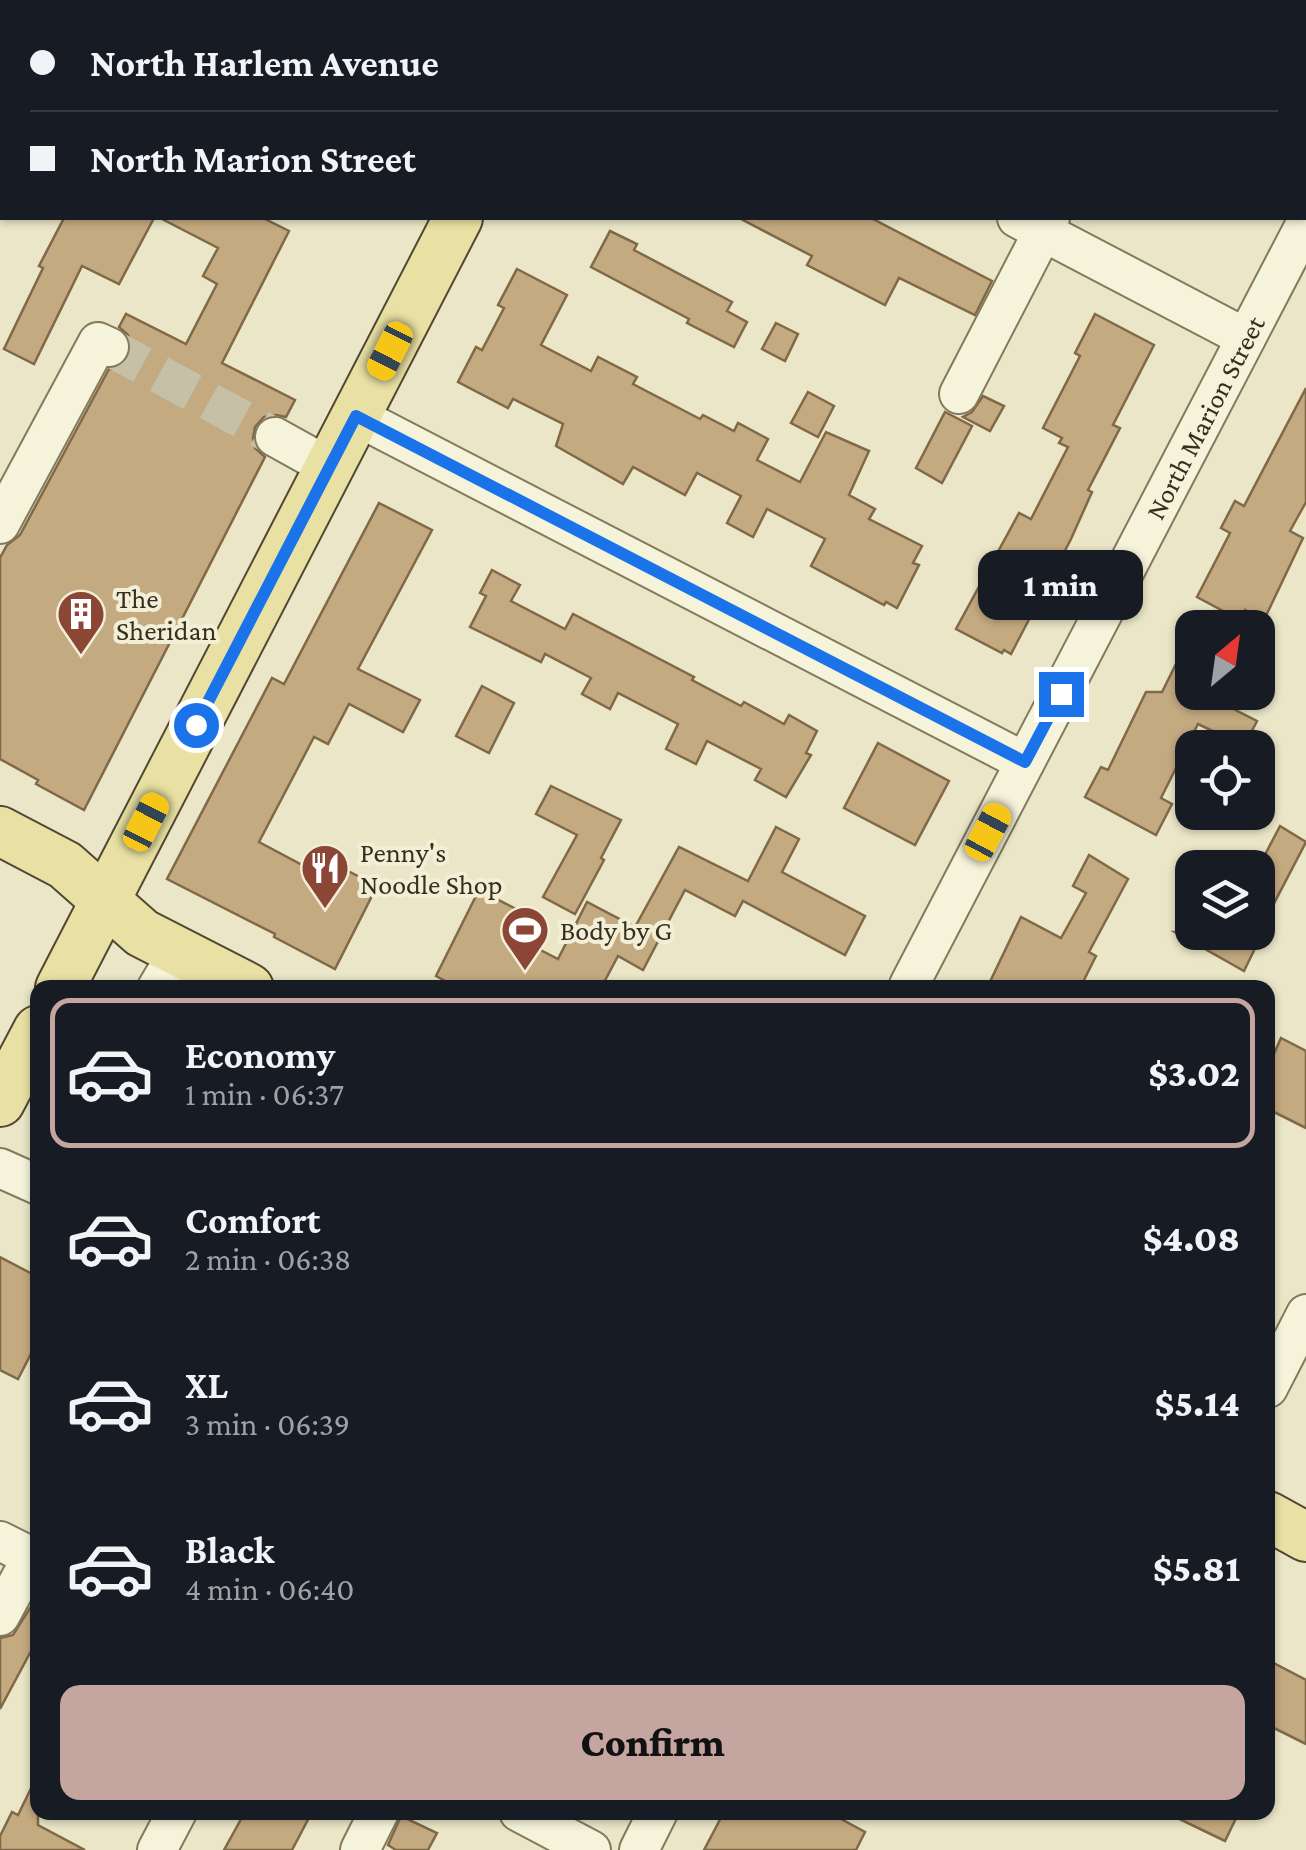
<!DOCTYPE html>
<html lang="en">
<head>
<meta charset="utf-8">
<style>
	:root { --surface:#171b24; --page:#242831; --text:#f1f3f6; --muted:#9ea1a6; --line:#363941; --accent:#c4a59f }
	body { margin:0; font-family:"Crimson Pro",serif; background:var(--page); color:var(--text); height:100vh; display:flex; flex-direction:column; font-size:38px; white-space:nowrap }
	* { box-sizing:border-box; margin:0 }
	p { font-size:32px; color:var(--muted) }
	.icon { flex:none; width:55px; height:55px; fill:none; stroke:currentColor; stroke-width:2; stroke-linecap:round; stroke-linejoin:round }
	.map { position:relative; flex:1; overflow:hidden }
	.drawer { position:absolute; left:30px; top:980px; width:1245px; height:840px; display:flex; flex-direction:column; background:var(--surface); border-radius:20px; box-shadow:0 2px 8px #0004 }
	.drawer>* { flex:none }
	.banner { position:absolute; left:0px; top:0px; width:1308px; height:220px; box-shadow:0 2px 8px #0004; display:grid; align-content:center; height:220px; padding:0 30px; background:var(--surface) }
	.needle { width:65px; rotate:29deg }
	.controls { position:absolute; left:1175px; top:610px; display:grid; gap:20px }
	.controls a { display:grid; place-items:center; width:100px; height:100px; border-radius:20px; background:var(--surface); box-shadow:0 2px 8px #0004; font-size:50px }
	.end { position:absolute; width:45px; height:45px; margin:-22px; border:12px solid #1a73e8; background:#fff; box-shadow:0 0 0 5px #fff }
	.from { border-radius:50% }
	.bubble { position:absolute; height:70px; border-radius:20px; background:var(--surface); box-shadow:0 2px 8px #0004; font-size:32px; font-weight:800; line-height:70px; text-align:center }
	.car { position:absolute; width:30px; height:60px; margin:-30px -15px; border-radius:12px; box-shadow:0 0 8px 2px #0007; background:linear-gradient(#f5c518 24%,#345 0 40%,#f5c518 0 76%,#345 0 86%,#f5c518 0) }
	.banner b { display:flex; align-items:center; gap:35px; height:95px; font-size:38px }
	.banner b+b { border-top:2px solid var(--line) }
	.banner i { width:25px; height:25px; background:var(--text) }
	ul { padding:18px 0 0; list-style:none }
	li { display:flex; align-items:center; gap:30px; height:150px; margin:0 20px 15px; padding:0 10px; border:5px solid transparent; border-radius:20px }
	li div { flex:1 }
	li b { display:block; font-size:38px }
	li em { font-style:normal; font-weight:800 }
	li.active { border-color:var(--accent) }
	li>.icon { width:90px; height:90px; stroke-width:1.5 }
	.primary-button { display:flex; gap:20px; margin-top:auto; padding:20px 30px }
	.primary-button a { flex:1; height:115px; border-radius:20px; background:var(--accent); color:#111; font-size:40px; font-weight:800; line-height:115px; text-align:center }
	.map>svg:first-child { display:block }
	.building { fill:#c4aa81; stroke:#806947; stroke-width:2.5 }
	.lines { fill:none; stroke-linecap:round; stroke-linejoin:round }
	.minor-tunnel { stroke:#c6c1a6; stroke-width:38; stroke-dasharray:38 19; stroke-linecap:butt }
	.minor-casing { stroke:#837a5e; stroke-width:42 }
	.major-casing { stroke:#524732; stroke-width:52 }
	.minor { stroke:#f5f3da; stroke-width:38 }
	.major { stroke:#e9e1a3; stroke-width:48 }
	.route { stroke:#1a73e8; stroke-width:12 }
	.labels { text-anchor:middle; stroke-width:8; stroke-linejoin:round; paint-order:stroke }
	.street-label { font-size:28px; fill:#352f20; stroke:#f2efd6 }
	.poi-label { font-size:28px; fill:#352f20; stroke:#f2efd6; text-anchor:start }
</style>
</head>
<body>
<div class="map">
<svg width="1306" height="1850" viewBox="0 0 1306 1850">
	<rect width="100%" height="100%" fill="#eae6c7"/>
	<g class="building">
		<path d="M64,218h90l-35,66 -37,-18 -48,98 -30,-15 39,-81 -4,-2z"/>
		<path d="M160,218h103l26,13 -67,132 73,37 -9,17 -10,-2 -12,2 -9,10 -2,11 2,10 10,9 -181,353 -48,-26 2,-4 -38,-21v-201l7,-13 13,-10 89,-166 12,-3 8,-9 2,-13 -3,-9 -9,-8 7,-13 60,30 31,-60 -14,-8 15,-28z"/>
		<path d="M739,218h132l121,63 -17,34 -76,-37 -14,27 -78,-40 5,-9z"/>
		<path d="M610,231l27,13 -3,6 98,52 -5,9 20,11 -13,25 -47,-24 2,-4 -98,-52z"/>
		<path d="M517,269l50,26 -26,50 50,26 7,-14 39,20 -4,7 67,35 3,-4 31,16 4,-8 30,16 -11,21 43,22 26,-50 43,19 -20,44 26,14 -6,10 53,27 -9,17 6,2 -22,43 -11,-6 -2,3 -73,-39 14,-27 -58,-30 -14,28 -26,-14 14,-27 -44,-23 -12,22 -52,-28 -10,17 -67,-38 7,-22 -50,-25 -5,9 -50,-26 18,-35 6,3 22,-42 -6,-3z"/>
		<path d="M1095,314l59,31 -41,80 7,3 -32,62 4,2 -21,47 -60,115 -7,-4 -2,3 -46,-24 63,-116 12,6 37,-72 -9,-4 3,-5 -19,-10 37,-72 -5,-3z"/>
		<path d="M776,323l22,11 -13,27 -23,-12z"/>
		<path d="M1306,388v114l-16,29 13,7 -39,82 -19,-10 -5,10 -43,-23 33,-64 -9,-5 14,-27 9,5z"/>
		<path d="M808,392l26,14 -16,31 -27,-14z"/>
		<path d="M983,396l21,10 -14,25 -27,-14 9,-5z"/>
		<path d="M945,412l27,14 -30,57 -26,-15z"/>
		<path d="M379,503l53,27 -74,139 62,31 -17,32 -54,-28 -21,40 -14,-7 -55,105 49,26 7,-14 62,32 -42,83 -61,-32 1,-3 -108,-55 105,-201 12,6z"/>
		<path d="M492,570l28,15 -9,16 54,28 8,-15 121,63 -2,3 49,26 3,-4 40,22 5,-9 28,16 -11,22 5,2 -25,42 -31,-17 6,-11 -54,-28 -11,23 -30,-15 12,-25 -60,-31 -8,16 -28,-15 9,-16 -46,-24 -4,8 -71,-35 16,-31 -6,-3z"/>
		<path d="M1192,632v60h8l57,29 -13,25 -46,-22 -37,74 11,6 -16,31 -71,-38 16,-30 7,3 38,-78h16z"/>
		<path d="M482,686l32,17 -25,50 -33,-17z"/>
		<path d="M878,743l71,38 -34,64 -71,-37z"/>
		<path d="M551,786l70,34 -20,38 3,2 -29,54 -32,-17 34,-62 -41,-21z"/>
		<path d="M1280,826l26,16 -47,90h4l-19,39 -69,-39h83v-64z"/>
		<path d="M776,827l23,12 -17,33 83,44 -20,39 -102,-54 -8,15 -50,-26 -42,80 -25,-14 -17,32h-143l-22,-12 43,-86 37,19 -12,22 54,28 29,-57 48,25 44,-80 69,34z"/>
		<path d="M1089,855l39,24 -39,73 7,4 -16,32h-93l34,-71 40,21 25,-45 -13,-7z"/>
		<path d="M1281,1038l25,13v77l-38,-19v-42z"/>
		<path d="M0,1257l38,20v63l-20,39 -18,-9z"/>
		<path d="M30,1608l8,4v26l-38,71v-71l13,-3z"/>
		<path d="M1268,1660l38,20v64l-38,-19z"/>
		<path d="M38,1774v51l47,25h-85v-14l12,-24 6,3z"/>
		<path d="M245,1812h67l-20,38h-68z"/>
		<path d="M724,1812h104l37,20 -9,18h-152z"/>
		<path d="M1165,1812h74l-14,29z"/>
		<path d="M401,1816l36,17 -9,17h-32l-8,-5z"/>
	</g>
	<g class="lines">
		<path class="minor-tunnel" d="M109,347l166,90"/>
		<g class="minor-casing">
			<g id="minor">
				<path d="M405,0l5,2"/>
				<path d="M603,0l5,2"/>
				<path d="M1060,0l5,2"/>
				<path d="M1161,2l2,-2"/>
				<path d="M1017,218l229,120"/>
				<path d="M959,394l91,-176"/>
				<path d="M356,416l669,346"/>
				<path d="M275,437l54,30"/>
				<path d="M0,524l98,-182 11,5"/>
				<path id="s1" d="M909,985l397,-762"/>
				<path d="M157,988l22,-37"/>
				<path d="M0,1168l38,17"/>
				<path d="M1268,1388l38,-74"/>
				<path d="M0,1541l38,19"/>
				<path d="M0,1616l32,-59"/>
				<path d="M519,1812l72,38"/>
				<path d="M157,1850l20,-38"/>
				<path d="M360,1850l19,-38"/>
				<path d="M639,1850l19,-38"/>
			</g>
		</g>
		<g class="major-casing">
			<g id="major">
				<path d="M570,2l1,-2"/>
				<path d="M0,831l65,34 77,68 107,55"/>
				<path d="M60,988l398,-770"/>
				<path d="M0,1102l38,-72"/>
				<path d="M1268,1516l38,21"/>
			</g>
		</g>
		<use href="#minor" class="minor"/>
		<use href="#major" class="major"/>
	</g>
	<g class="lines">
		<path class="route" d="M196,725l160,-309 669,346 36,-68"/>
	</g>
	<defs>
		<g id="building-pin" transform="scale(2.5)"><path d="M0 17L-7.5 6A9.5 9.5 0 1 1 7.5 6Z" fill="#8c4635" stroke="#f2efd6"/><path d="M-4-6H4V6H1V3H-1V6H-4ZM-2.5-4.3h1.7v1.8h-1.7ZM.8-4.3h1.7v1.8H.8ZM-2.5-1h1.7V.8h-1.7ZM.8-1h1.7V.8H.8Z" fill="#fff"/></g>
		<g id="restaurant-pin" transform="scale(2.5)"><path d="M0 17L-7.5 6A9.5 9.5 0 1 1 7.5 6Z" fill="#8c4635" stroke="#f2efd6"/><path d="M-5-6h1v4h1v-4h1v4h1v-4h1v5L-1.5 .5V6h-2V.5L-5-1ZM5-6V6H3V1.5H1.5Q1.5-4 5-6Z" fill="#fff"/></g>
		<g id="stadium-pin" transform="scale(2.5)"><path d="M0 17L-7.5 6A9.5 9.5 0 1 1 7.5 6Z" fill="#8c4635" stroke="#f2efd6"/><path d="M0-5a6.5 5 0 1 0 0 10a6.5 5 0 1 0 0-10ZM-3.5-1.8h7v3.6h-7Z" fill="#fff"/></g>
	</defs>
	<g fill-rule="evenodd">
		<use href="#building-pin" x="81" y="614"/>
		<use href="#restaurant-pin" x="325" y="868"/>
		<use href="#stadium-pin" x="525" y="930"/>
	</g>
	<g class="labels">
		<g class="street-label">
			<text dy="10" stroke="none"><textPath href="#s1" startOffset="640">North Marion Street</textPath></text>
		</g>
		<g class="poi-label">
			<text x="116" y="608">The<tspan x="116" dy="32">Sheridan</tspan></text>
			<text x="360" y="862">Penny's<tspan x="360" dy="32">Noodle Shop</tspan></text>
			<text x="560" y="940">Body by G</text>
		</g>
	</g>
</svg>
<div class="controls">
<a><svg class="needle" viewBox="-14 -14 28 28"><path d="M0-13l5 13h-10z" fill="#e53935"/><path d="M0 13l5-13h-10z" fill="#9ea1a6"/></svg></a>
<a><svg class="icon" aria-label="locate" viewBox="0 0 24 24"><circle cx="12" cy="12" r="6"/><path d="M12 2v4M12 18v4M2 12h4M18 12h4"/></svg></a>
<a><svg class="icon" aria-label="layers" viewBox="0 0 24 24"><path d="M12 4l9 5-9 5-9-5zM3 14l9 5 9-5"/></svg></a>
</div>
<i class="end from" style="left:196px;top:725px"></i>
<i class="end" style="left:1061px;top:694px"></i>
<div class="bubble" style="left:978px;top:550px;width:165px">1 min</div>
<i class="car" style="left:390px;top:351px;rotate:207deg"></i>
<i class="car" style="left:146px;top:822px;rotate:27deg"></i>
<i class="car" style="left:988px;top:832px;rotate:28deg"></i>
<div class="banner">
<b><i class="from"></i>North Harlem Avenue</b>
<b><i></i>North Marion Street</b>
</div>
<section class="drawer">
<ul>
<li class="active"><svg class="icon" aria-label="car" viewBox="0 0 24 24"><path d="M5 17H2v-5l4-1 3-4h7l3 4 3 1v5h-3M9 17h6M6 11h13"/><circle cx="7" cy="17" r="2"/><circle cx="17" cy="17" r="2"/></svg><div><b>Economy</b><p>1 min · 06:37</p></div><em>$3.02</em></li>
<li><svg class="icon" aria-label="car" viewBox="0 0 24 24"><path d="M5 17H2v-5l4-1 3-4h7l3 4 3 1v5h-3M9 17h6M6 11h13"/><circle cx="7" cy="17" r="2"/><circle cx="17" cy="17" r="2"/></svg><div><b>Comfort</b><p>2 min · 06:38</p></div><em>$4.08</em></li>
<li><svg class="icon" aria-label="car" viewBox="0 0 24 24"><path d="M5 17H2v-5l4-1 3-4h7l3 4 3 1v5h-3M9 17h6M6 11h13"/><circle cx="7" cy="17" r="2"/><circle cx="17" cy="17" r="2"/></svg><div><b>XL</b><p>3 min · 06:39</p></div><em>$5.14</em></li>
<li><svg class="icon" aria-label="car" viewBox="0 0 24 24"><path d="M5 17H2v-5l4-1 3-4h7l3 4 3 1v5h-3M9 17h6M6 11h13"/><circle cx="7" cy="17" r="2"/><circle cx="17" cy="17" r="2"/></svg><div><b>Black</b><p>4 min · 06:40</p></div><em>$5.81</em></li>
</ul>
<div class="primary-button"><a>Confirm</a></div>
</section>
</div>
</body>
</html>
